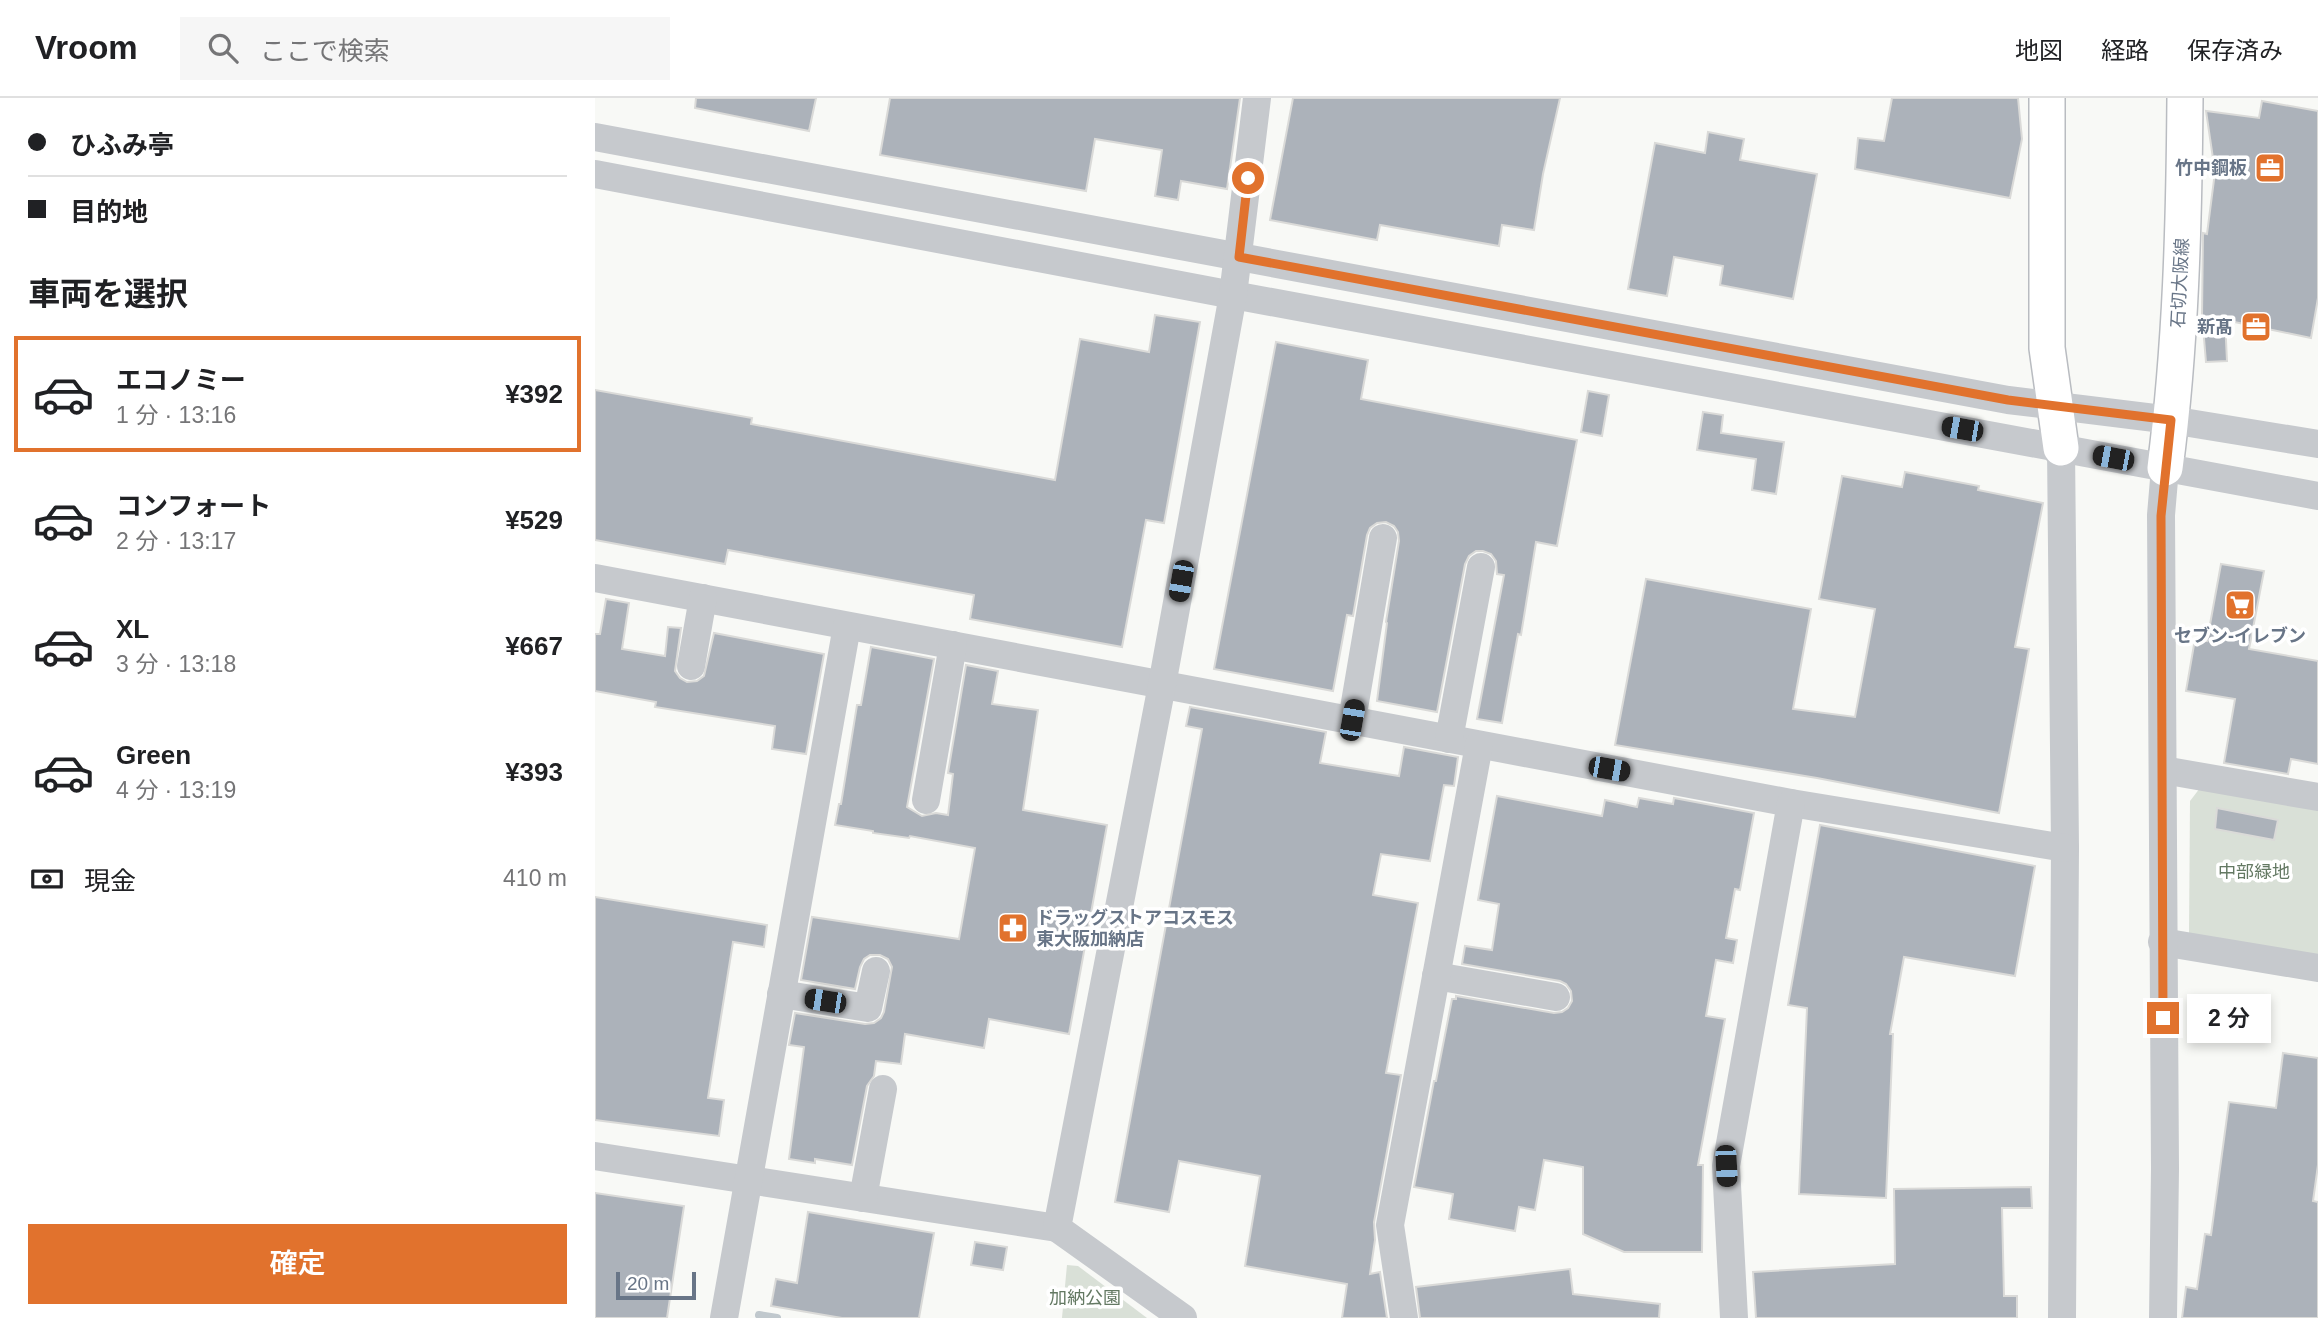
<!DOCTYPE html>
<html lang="ja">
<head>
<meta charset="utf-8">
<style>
	:root { --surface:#fff; --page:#f6f6f6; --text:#202124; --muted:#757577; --line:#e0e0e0; --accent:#e1722d }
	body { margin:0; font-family:Helvetica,"Noto Sans JP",sans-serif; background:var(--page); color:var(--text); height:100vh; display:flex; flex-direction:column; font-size:26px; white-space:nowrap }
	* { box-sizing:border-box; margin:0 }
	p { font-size:23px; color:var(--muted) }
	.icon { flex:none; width:38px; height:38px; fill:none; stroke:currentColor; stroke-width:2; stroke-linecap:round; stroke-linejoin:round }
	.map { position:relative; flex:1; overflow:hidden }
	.sheet { display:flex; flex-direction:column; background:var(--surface); width:595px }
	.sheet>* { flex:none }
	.guide { display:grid; align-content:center; height:154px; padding:0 28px; background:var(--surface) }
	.scale { position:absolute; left:21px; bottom:18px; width:80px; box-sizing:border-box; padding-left:7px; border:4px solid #687587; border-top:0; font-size:19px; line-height:24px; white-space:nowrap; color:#687587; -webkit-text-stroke:5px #fff; paint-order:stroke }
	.end { position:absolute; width:32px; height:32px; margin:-16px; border:9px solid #e1722d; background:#fff; box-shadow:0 0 0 4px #fff }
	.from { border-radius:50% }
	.bubble { position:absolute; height:49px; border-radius:0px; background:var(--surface); box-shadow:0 4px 10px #0003; font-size:23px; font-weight:600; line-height:49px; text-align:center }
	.car { position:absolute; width:21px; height:42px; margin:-21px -10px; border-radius:9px; box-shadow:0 0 5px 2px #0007; background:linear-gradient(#222 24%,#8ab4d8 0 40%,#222 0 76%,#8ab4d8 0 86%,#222 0) }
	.guide b { display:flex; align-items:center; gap:24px; height:66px; font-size:26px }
	.guide b+b { border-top:2px solid var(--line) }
	.guide i { width:18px; height:18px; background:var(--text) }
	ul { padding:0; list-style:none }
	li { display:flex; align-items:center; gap:21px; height:116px; margin:0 14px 10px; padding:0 14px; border:4px solid transparent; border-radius:0px }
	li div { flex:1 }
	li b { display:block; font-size:26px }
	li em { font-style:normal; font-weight:600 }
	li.current { border-color:var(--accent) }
	li>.icon { width:63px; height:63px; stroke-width:1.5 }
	h2 { padding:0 28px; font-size:32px; line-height:84px }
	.pay { display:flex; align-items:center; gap:18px; height:77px; padding:0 28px; font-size:26px }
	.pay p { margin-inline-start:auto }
	.action { display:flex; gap:14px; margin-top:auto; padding:14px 28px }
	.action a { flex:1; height:80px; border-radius:0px; background:var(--accent); color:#fff; font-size:28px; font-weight:600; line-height:80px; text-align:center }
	header { display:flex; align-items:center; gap:42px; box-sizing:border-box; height:98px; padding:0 35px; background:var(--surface); border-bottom:2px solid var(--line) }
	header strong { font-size:33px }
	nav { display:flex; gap:38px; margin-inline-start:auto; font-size:24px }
	.search { width:490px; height:63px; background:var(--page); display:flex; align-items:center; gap:18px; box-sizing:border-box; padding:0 24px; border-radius:0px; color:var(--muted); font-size:26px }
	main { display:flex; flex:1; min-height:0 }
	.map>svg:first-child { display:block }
	.green { fill:#d9e0d7 }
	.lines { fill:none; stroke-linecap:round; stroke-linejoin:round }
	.stream { stroke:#c0c8cd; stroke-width:8 }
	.building { fill:#acb2ba; stroke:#dadad8; stroke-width:2 }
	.major-casing { stroke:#b9bcc1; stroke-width:38 }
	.minor { stroke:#c6c9cd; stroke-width:28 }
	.major { stroke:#fff; stroke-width:35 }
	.route { stroke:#e1722d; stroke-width:9 }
	.labels { text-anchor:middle; stroke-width:7; stroke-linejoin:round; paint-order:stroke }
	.poi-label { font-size:18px; font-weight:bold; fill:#687587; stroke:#fff; text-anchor:end }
	.street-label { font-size:18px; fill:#687587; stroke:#fff }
	.park-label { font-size:18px; fill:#647963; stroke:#fff }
</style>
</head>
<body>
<header>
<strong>Vroom</strong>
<div class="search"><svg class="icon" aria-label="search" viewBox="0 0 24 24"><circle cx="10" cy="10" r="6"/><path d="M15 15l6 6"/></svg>ここで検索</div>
<nav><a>地図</a><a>経路</a><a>保存済み</a></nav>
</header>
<main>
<section class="sheet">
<div class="guide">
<b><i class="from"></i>ひふみ亭</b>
<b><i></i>目的地</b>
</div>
<h2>車両を選択</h2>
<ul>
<li class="current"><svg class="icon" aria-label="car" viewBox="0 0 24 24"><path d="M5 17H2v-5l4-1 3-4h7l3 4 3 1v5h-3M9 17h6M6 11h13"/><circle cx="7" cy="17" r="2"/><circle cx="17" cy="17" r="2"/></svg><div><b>エコノミー</b><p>1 分 · 13:16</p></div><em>¥392</em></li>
<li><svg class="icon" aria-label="car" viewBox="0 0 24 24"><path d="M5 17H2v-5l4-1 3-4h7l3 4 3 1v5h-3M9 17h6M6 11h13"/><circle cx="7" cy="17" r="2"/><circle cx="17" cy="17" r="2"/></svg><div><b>コンフォート</b><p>2 分 · 13:17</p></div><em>¥529</em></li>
<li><svg class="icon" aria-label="car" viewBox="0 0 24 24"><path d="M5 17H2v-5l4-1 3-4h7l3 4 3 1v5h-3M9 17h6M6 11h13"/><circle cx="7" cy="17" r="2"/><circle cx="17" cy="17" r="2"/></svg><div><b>XL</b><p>3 分 · 13:18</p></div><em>¥667</em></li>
<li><svg class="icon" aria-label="car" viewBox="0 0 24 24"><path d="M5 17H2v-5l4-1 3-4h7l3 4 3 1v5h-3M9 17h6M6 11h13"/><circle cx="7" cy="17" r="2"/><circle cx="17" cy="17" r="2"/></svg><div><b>Green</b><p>4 分 · 13:19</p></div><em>¥393</em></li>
</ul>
<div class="pay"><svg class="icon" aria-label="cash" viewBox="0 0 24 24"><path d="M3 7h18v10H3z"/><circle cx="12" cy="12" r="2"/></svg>現金<p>410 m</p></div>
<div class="action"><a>確定</a></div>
</section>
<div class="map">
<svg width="1723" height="1220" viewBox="0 0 1723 1220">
	<rect width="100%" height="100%" fill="#f8f9f6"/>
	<g class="green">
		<path d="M1605,690l118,21v147l-129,-21 1,-134z"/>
		<path d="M472,1167l11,1 69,52h-85z"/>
	</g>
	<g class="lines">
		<path class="stream" d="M164,1217l18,3"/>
	</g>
	<g class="building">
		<path d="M101,0h120l-7,33 -114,-23z"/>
		<path d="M295,0h350l-13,91 -46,-8 -3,19 -23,-4 7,-46 -67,-11 -9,52 -206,-36z"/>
		<path d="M698,0h267l-17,76 -9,56 -32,-5 -3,21 -119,-21 -3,15 -107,-20z"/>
		<path d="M1297,0h126l4,41 -12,59 -155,-29 3,-31 26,3z"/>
		<path d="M1667,3l56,10v187l-7,40 -86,-18 2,41 -21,1 -4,-47 1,-82 4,1 8,-62 -9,-61 53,7z"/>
		<path d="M1113,34l36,7 -4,21 77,14 -24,125 -73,-14 3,-19 -49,-9 -7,39 -39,-7 27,-146 50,10z"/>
		<path d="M560,217l45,7 -36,201 -18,-3 -24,127 -152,-28 4,-24 -246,-45 -3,14 -130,-24v-150l157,28 -1,6 304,56 25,-141 69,13z"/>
		<path d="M681,244l92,18 -7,39 216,41 -20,106 -21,-4 -15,93 -3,-1 -16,89 -25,-4 27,-144 -7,-1 -1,-13 -5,-7 -8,-3h-7l-7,5 -4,8 -28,148 -60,-11 10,-78 -1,-1 13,-81 -1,-9 -4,-6 -8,-4 -9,1 -7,5 -3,7 -14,81 -6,-1 -14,76 -119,-22z"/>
		<path d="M993,293l21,4 -7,41 -21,-4z"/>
		<path d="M1108,314l20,3 -2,18 63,9 -8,52 -24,-4 4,-31 -59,-9z"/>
		<path d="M1310,374l74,14 -1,4 65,13 -28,144 14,2 -30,164 -182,-35 -202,-33 31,-166 165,30 -18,100 62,8 20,-108 -56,-10 23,-123 60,11z"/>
		<path d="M1626,466l43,7 -15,78 69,12v103l-27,-5 -3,15 -64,-11 11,-64 -49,-8 9,-52 12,2z"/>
		<path d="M11,501l23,4 -7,46 43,7 3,-29 13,1 -6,43 5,7 7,4 10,-1 7,-5 10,-43 110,21 -18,100 -34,-5 3,-23 -120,-19 1,-5 -61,-11v-57h5z"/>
		<path d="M276,549l63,12 -27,148 15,9 14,-3 12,2 5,-41 -5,-1 18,-108 32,6 -6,33 46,6 -15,100 84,15 -38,209 -80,-15 -5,29 -79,-14 -4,30 -25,-3 -2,15 -7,10 -15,79 -37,-6v4l-26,-4 15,-112 -15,-2 6,-32 70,11 9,-1 7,-5 3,-6 8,-45 -4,-8 -8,-4h-10l-6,4 -4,8 -5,22 -54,-9 11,-63 147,22 16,-91 -65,-12 -1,2 -36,-5v-2l-38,-6 4,-21h2l16,-99h4z"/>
		<path d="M595,609l136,25 -6,31 79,13 5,-29 54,10 -4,29 -10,-1 -14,76 -49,-7 -8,41 45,8 -32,170 15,2 -27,147 1,18 -5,34 10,-2 7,46h-45l5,-34 -102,-18 15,-90 -81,-15 -10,51 -54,-10 87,-473 -16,-3z"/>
		<path d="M902,698l105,20 3,-16 32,7 2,-9 34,6 1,-6 80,15 -14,77 -5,-1 -9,49 11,2 -4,23 -17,-3 -10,56 19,3 -27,146h5l-1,87h-78l-41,-18v-67l-39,-7 -9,50 -16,-3 -4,24 -66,-12 4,-25 -39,-7 20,-106h2l16,-82h4v-3l98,17 8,-1 6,-4 4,-7 -1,-10 -5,-7 -6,-3 -98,-17 3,-18 27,4 7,-46 -21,-4z"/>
		<path d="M1622,710l61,12 -4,20 -59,-11z"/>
		<path d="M1225,727l215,41 -20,110 -111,-19 -14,77h3l-7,164 -87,-4 8,-186 -19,-3z"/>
		<path d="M0,799l172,28 -3,22 -31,-5 -25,156 16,2 -5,36 -124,-16z"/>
		<path d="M1688,955l35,5v107l-5,36 5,1v116h-136l4,-31 11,2 8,-55 6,1 18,-133 47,6z"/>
		<path d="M1436,1089l1,21h-30l2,88h13v22h-261l-3,-46 142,-8 -1,-75z"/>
		<path d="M0,1095l89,13 -17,112h-72z"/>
		<path d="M213,1114l126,21 -15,85h-77l-71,-12 5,-27 21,4z"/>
		<path d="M380,1144l32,5 -4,23 -32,-5z"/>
		<path d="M975,1171l3,25 87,10 -1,14h-239l-4,-31z"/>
	</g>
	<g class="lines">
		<g class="major-casing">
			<g id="major">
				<path d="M1452,0v250l14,100"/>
				<path d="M1570,370c16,-123 19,-246 20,-370"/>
			</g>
		</g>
		<g class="minor">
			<path d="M0,39l1413,263 163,20 147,24"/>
			<path d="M0,76l638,121 1085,201"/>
			<path d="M1466,350l4,400 -3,470"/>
			<path d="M0,480l1196,225 274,45"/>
			<path d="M96,568l12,-68"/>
			<path d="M757,622l31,-182"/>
			<path d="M854,641l32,-172"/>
			<path d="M1568,672l155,27"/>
			<path d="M331,702l27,-155"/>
			<path d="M1567,844l156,26"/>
			<path d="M841,878l120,21"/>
			<path d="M186,896l87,14 8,-37"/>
			<path d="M0,1058l462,72"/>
			<path d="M268,1100l20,-109"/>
			<path d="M129,1220l123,-692"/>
			<path d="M588,1220l-126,-90 105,-543 71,-390 24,-197"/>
			<path d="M809,1220l-14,-93 89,-480"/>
			<path d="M1139,1220l-8,-152 65,-363"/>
			<path d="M1568,1220l2,-149 -4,-654 4,-47"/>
		</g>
		<use href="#major" class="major"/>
	</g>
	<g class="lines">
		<path class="route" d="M653,80l-9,79 769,143 163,20 -10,96 2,502"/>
	</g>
	<defs>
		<g id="office-square" transform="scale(1.575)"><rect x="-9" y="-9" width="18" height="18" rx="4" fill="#e1722d" stroke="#fff"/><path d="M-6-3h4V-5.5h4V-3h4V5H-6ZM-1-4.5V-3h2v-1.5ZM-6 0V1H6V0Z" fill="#fff"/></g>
		<g id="supermarket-square" transform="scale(1.575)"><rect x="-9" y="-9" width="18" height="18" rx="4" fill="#e1722d" stroke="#fff"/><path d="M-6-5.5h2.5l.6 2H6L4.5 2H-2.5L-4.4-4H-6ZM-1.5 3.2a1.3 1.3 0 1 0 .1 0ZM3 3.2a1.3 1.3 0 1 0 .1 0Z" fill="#fff"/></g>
		<g id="pharmacy-square" transform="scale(1.575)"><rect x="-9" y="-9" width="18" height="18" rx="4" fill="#e1722d" stroke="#fff"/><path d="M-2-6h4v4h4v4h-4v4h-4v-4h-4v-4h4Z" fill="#fff"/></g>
	</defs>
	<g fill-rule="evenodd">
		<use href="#office-square" x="1675" y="70"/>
		<use href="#office-square" x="1661" y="229"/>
		<use href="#supermarket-square" x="1645" y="507"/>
		<use href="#pharmacy-square" x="418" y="830"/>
	</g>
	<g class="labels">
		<g class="poi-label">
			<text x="1652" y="76">竹中鋼板</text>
			<text x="1638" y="235">新髙</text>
			<text x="1645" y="544" text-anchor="middle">セブン-イレブン</text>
			<text x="441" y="826" text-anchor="start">ドラッグストアコスモス<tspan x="441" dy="21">東大阪加納店</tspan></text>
		</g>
		<g class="street-label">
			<text transform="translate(1585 185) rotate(-87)" y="6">石切大阪線</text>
		</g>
		<g class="park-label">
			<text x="1659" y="780">中部緑地</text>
			<text x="490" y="1206">加納公園</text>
		</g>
	</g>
</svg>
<div class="scale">20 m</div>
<i class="end from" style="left:653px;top:80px"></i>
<i class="end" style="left:1568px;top:920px"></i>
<div class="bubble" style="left:1592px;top:896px;width:84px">2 分</div>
<i class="car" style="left:1367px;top:331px;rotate:280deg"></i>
<i class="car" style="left:1518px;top:360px;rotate:281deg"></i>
<i class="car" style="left:586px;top:483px;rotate:190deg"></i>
<i class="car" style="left:757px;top:622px;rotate:10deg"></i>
<i class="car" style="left:1014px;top:671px;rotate:100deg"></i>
<i class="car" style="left:230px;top:903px;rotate:279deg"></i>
<i class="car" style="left:1131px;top:1068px;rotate:177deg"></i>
</div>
</main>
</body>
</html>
